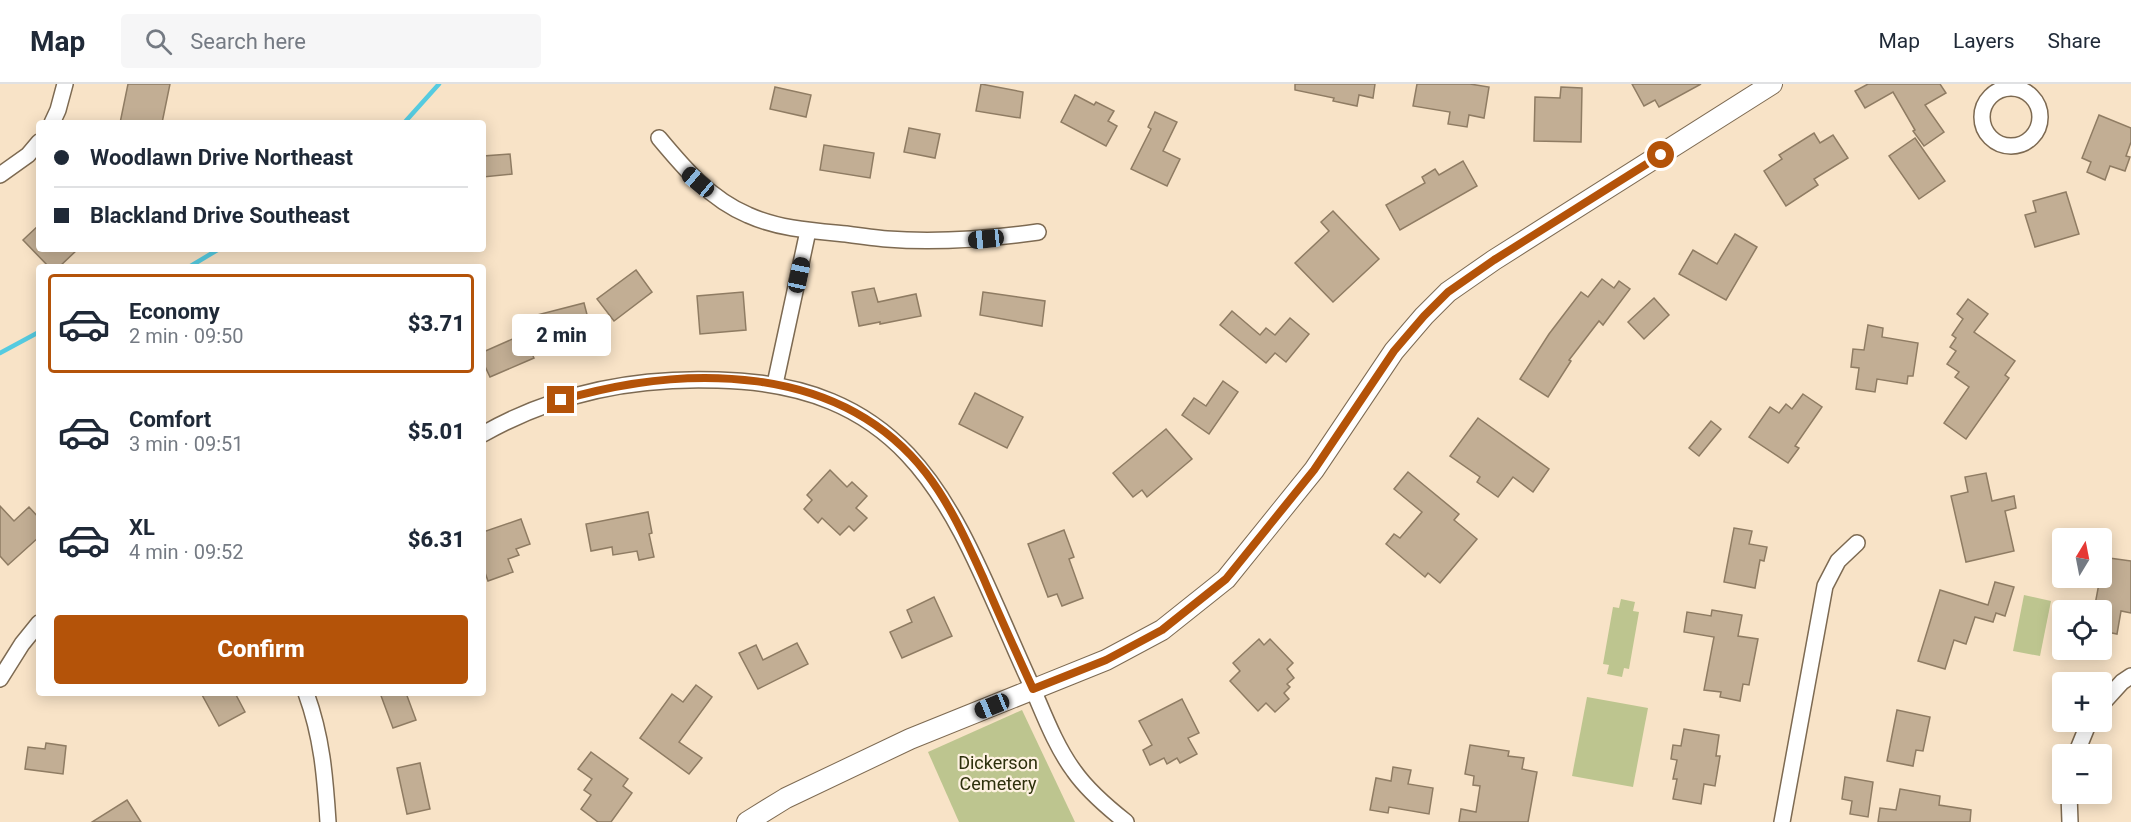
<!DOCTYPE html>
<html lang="en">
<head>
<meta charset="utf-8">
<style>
	:root { --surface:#fff; --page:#f6f6f7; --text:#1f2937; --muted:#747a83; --line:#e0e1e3; --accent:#b45309 }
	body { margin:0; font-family:Roboto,sans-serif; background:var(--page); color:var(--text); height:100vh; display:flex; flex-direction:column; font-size:22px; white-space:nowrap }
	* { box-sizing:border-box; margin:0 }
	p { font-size:20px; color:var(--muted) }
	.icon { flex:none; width:33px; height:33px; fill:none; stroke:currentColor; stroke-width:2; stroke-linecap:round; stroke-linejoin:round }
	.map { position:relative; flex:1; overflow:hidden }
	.details { position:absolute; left:36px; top:180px; width:450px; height:432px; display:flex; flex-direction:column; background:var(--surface); border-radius:6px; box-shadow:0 3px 15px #0003 }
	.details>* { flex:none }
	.hud { position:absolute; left:36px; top:36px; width:450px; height:132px; border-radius:6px; box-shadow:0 3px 15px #0003; display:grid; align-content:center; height:132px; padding:0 18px; background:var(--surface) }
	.needle { width:39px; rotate:10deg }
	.buttons { position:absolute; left:2052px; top:444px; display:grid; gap:12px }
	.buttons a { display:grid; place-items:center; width:60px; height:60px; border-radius:6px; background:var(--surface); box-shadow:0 3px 15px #0003; font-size:30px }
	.end { position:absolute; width:27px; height:27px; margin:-14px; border:8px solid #b45309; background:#fff; box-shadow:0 0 0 3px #fff }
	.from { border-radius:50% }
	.bubble { position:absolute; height:42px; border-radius:6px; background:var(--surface); box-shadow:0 3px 15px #0003; font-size:20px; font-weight:800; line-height:42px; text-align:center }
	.car { position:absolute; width:18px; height:36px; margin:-18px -9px; border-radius:8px; box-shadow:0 0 4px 2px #0007; background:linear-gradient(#222 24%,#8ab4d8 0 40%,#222 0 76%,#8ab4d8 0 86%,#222 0) }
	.hud b { display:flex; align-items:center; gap:21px; height:57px; font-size:22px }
	.hud b+b { border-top:2px solid var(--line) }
	.hud i { width:15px; height:15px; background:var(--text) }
	ul { padding:10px 0 0; list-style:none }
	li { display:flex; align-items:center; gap:18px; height:99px; margin:0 12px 9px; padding:0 6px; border:3px solid transparent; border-radius:6px }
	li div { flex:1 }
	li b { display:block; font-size:22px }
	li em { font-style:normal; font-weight:800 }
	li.active { border-color:var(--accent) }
	li>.icon { width:54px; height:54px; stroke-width:1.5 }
	.button { display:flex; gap:12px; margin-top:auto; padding:12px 18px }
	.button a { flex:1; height:69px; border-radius:6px; background:var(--accent); color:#fff; font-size:24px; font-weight:800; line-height:69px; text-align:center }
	header { display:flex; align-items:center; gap:36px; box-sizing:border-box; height:84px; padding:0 30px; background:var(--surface); border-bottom:2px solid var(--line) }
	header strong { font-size:28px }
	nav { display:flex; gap:33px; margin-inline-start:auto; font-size:21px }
	.search { width:420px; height:54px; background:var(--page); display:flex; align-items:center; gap:15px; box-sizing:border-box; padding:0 21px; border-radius:6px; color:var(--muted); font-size:22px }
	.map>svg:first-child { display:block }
	.green { fill:#bdc58f }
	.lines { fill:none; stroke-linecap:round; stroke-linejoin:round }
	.stream { stroke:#55cbe0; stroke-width:4.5 }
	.building { fill:#c2ae94; stroke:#8f7c63; stroke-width:1.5 }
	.minor-casing { stroke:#7d6a52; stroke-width:18 }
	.tertiary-casing { stroke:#7d6a52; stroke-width:22 }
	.minor { stroke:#fff; stroke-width:15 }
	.tertiary { stroke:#fff; stroke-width:20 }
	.route { stroke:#b45309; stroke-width:8 }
	.labels { text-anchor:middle; stroke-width:4.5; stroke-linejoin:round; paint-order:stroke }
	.park-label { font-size:18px; fill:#2d300c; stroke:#fef2e1 }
</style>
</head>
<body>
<header>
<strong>Map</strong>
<div class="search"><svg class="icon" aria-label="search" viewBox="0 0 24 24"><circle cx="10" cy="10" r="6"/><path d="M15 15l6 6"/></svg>Search here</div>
<nav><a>Map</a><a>Layers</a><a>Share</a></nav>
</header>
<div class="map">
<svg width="2131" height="738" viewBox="0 0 2131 738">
	<rect width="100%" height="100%" fill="#f8e3c7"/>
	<g class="green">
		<path d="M2024,511l27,6 -11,55 -27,-5z"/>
		<path d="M1621,515l14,3 -2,9 6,1 -10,57 -5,-1 -2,9 -15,-3 2,-9 -6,-1 10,-57 6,1z"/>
		<path d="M1587,613l61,11 -15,79 -61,-11z"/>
		<path d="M1022,626l53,112h-116l-31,-70z"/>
	</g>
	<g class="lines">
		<g class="stream">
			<path d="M404,39l35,-39"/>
			<path d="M189,183l30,-18"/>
			<path d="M0,269l39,-21"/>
		</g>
	</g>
	<g class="building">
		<path d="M128,0h42l-8,39h-42z"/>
		<path d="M981,0l42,8 -3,26 -44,-7z"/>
		<path d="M1295,0h80l-2,14 -14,-3 -2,11 -24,-5 1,-3 -39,-8z"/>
		<path d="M1417,0h53l19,3 -5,31 -15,-3 -2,12 -19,-3 2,-12 -37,-6z"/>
		<path d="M1632,0h69l-42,23 -4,-7 -11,6z"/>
		<path d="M1868,0h72l6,9 -21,12 19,27 -20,14 -11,-15 2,-1 -22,-38 -28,16 -10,-17z"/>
		<path d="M775,3l36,8 -5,22 -36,-8z"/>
		<path d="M1561,3l21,1 -1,54 -47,-1 1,-44 25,1z"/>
		<path d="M1075,11l19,10 2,-3 18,9 -6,10 9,5 -11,20 -45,-24z"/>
		<path d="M1155,28l22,10 -14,29 17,8 -13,27 -36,-17 20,-40 -3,-2z"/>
		<path d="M2099,31l32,13v14l-5,14 4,1 -5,14 -15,-5 -5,14 -18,-8 4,-10 -9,-4z"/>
		<path d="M909,44l31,6 -5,24 -31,-6z"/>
		<path d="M1814,49l6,10 13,-8 15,23 -34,21 4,6 -32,21 -22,-35 18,-12 -3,-4z"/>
		<path d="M1915,54l30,43 -26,18 -30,-43z"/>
		<path d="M824,61l50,8 -4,25 -50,-8z"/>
		<path d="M510,70l2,20 -29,3v-21z"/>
		<path d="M1463,77l14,25 -77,44 -14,-25 39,-22 -3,-6 13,-8 4,6z"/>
		<path d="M2066,108l13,42 -44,13 -10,-32 11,-3 -3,-11z"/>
		<path d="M1333,127l46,48 -46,43 -38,-39 34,-32 -8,-9z"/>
		<path d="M39,141v24h39l-19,18h-10l-26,-27z"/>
		<path d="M1735,150l22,13 -31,53 -47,-26 14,-24 24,14z"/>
		<path d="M636,186l16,22 -38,29 -17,-22z"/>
		<path d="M1602,195l12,9 5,-7 11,8 -27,36 -4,-4 -30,39 2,1 -23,36 -28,-18 29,-45 32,-42 7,5z"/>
		<path d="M874,204l4,14 38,-8 5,22 -41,8v-2l-21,4 -7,-34z"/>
		<path d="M743,208l3,38 -46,4 -3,-38z"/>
		<path d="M983,208l62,9 -3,25 -62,-11z"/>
		<path d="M1654,214l15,17 -25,24 -16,-17z"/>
		<path d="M1968,215l20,15 -14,18 41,29 -10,14 4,3 -43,61 -22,-16 25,-36 -14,-10 4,-5 -12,-8 9,-13 -6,-4 6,-9 -4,-3 11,-16 -6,-5z"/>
		<path d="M584,219l7,27 -63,15 6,13 -44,19 -7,-15v-10l57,-25 -3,-12z"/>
		<path d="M1232,227l28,24 6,-7 9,7 15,-17 19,16 -23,28 -11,-9 -9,10 -46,-38z"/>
		<path d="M1868,241l15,3 -1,9 36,6 -5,33h-5l-1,8 -30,-5 -2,13 -19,-3 3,-21 -8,-1 2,-18 11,1z"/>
		<path d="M1223,297l15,11 -29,42 -27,-19 12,-17 12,8z"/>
		<path d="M975,309l48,24 -16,31 -48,-24z"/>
		<path d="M1803,310l19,13 -27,39 4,2 -11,15 -39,-26 21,-30 9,6 7,-9 6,5z"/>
		<path d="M1478,334l71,51 -16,23 -20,-15 -15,20 -21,-15 3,-5 -30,-21z"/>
		<path d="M1711,337l10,8 -22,27 -10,-8z"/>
		<path d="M1166,345l26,30 -45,38 -5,-7 -9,7 -20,-24z"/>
		<path d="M830,386l17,17 5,-5 15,14 -11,12 11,10 -13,13 -5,-5 -9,9 -18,-17 -4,5 -14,-14 8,-9 -5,-5z"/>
		<path d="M1408,388l51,42 -5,6 23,19 -37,44 -12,-10 -3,4 -39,-33 8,-10 6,4 22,-26 -28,-23z"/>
		<path d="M1986,389l6,28 22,-5 2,12 -11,3 9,40 -48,11 -15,-66 17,-4 -3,-15z"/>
		<path d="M0,422l14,15 15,-14 10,11v19l-31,28 -8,-9z"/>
		<path d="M648,428l4,21 -3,1 5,23 -15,3 -2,-9 -24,4 -1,-8 -21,4 -5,-27z"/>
		<path d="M521,435l9,25 -14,5 3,6 -11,4 5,13 -25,9 -5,-14v-35z"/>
		<path d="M1734,444l18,3 -3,13 18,3 -3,14 -4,-1 -5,28 -31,-6z"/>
		<path d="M1064,446l10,27 -5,2 14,39 -21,8 -5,-12 -9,3 -20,-53z"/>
		<path d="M2102,473l29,4v52l-10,-2 -4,23 -15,-3v-21h-8l6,-32h2z"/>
		<path d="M1995,498l19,5 -9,29 -9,-3 -3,9 -18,-5 -9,27 -12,-4 -9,29 -27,-8 22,-71 48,15z"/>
		<path d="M934,513l18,39 -50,22 -12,-26 22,-10 -5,-12z"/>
		<path d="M1712,526l30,5 -4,21 20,3 -9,46 -6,-1 -3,17 -20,-4 1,-5 -17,-2 10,-53 -30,-5 3,-20 24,4z"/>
		<path d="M1259,555l5,6 6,-6 23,24 -6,6 7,9 -7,6 3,3 -6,6 5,6 -14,13 -9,-9 -8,8 -28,-30 10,-10 -7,-8z"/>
		<path d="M797,559l11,21 -50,25 -19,-36 17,-8 7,15z"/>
		<path d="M696,601l16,12 -33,45 23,16 -13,16 -49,-36 32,-44 11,8z"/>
		<path d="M201,609h34l10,19 -26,14z"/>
		<path d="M380,609h26l10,27 -23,8z"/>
		<path d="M1182,615l17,34 -11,5 9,16 -17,9 -3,-5 -10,6 -3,-6 -14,7 -7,-15 9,-5 -13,-24z"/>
		<path d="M1897,626l33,7 -7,34 -7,-1 -3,16 -26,-5z"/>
		<path d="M1684,645l35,6 -3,21h4l-5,30 -11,-2 -3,20 -28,-5 4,-20h-4l4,-19 -6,-1 2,-14 8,1z"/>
		<path d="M46,659l20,3 -3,28 -38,-5 3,-22 17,2z"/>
		<path d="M1470,661l39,6 -1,5 16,2 -2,11 15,3 -9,50h-69l2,-13 15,3 4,-26 -7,-1 1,-9 -9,-2z"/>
		<path d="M591,668l37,27 -5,7 9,7 -21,29h-13l-17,-13 10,-14 -7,-5 8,-11 -14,-10z"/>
		<path d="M420,679l10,46 -23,5 -10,-46z"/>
		<path d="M1393,683l18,3 -3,14 25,4 -4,26 -40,-7 -1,6 -18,-3 6,-32 15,3z"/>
		<path d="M1845,693l28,5 -5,35 -18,-3 2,-13 -10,-2z"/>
		<path d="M1900,705l40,7 -1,9 32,5 -1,12h-92l2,-14 16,2z"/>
		<path d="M127,716l14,22h-49z"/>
	</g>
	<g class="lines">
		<g class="minor-casing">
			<g id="minor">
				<circle cx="2011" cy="33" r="29"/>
				<path d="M52,39l6,-13 7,-26"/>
				<path d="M659,54c25,30 51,61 89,77 31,14 65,16 98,19 14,2 28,4 41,5 51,4 101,0 151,-7"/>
				<path d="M0,91l28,-20 11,-13"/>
				<path d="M775,300l33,-153"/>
				<path d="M483,350c72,-41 153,-57 235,-54 204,5 238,140 310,298 14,31 26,66 46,93 14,20 33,36 52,51"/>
				<path d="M0,595l22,-35 17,-21"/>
				<path d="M306,609c16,44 19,83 22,129"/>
				<path d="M2102,620l20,-22 9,-6"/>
				<path d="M2076,670l13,-32"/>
				<path d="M2069,710l1,28"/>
				<path d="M1782,738l43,-236 13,-25 19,-18"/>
			</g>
		</g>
		<g class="tertiary-casing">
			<path id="tertiary" d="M747,738l39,-24 124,-59 196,-79 56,-30 64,-51 88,-109 80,-119 30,-35 24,-24 46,-32 278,-176"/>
		</g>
		<use href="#minor" class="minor"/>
		<use href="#tertiary" class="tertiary"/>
	</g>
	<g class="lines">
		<path class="route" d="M561,316c124,-36 278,-38 365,73 24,31 41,69 57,104 16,38 33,75 50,112l73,-29 56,-30 64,-51 88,-109 80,-119 30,-35 24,-24 46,-32 167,-105"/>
	</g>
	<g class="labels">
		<g class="park-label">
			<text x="998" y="685">Dickerson<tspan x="998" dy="21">Cemetery</tspan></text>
		</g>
	</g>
</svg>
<div class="buttons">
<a><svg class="needle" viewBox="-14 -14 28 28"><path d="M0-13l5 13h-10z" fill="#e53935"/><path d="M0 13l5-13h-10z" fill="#747a83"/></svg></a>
<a><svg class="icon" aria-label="locate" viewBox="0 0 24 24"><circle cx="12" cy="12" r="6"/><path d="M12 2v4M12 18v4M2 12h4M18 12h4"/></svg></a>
<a>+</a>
<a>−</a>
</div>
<i class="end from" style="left:1661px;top:71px"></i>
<i class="end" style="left:561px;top:316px"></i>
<div class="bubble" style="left:512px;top:230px;width:99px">2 min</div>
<i class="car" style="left:698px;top:98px;rotate:310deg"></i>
<i class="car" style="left:986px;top:155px;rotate:264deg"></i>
<i class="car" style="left:799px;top:191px;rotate:12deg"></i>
<i class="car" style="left:992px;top:622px;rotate:248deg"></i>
<div class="hud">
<b><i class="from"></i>Woodlawn Drive Northeast</b>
<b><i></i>Blackland Drive Southeast</b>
</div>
<section class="details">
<ul>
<li class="active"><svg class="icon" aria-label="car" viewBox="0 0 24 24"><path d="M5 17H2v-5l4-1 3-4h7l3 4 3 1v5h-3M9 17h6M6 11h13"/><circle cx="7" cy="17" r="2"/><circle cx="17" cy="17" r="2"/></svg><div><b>Economy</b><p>2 min · 09:50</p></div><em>$3.71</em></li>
<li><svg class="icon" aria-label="car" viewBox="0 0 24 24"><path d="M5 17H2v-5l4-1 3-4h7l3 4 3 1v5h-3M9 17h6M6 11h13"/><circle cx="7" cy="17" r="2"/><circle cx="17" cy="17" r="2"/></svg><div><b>Comfort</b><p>3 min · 09:51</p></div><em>$5.01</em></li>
<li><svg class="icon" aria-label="car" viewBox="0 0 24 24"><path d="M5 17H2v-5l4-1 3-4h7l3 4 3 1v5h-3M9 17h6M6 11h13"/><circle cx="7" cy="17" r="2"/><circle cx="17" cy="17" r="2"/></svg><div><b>XL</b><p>4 min · 09:52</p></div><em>$6.31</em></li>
</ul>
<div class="button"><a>Confirm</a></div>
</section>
</div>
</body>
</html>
